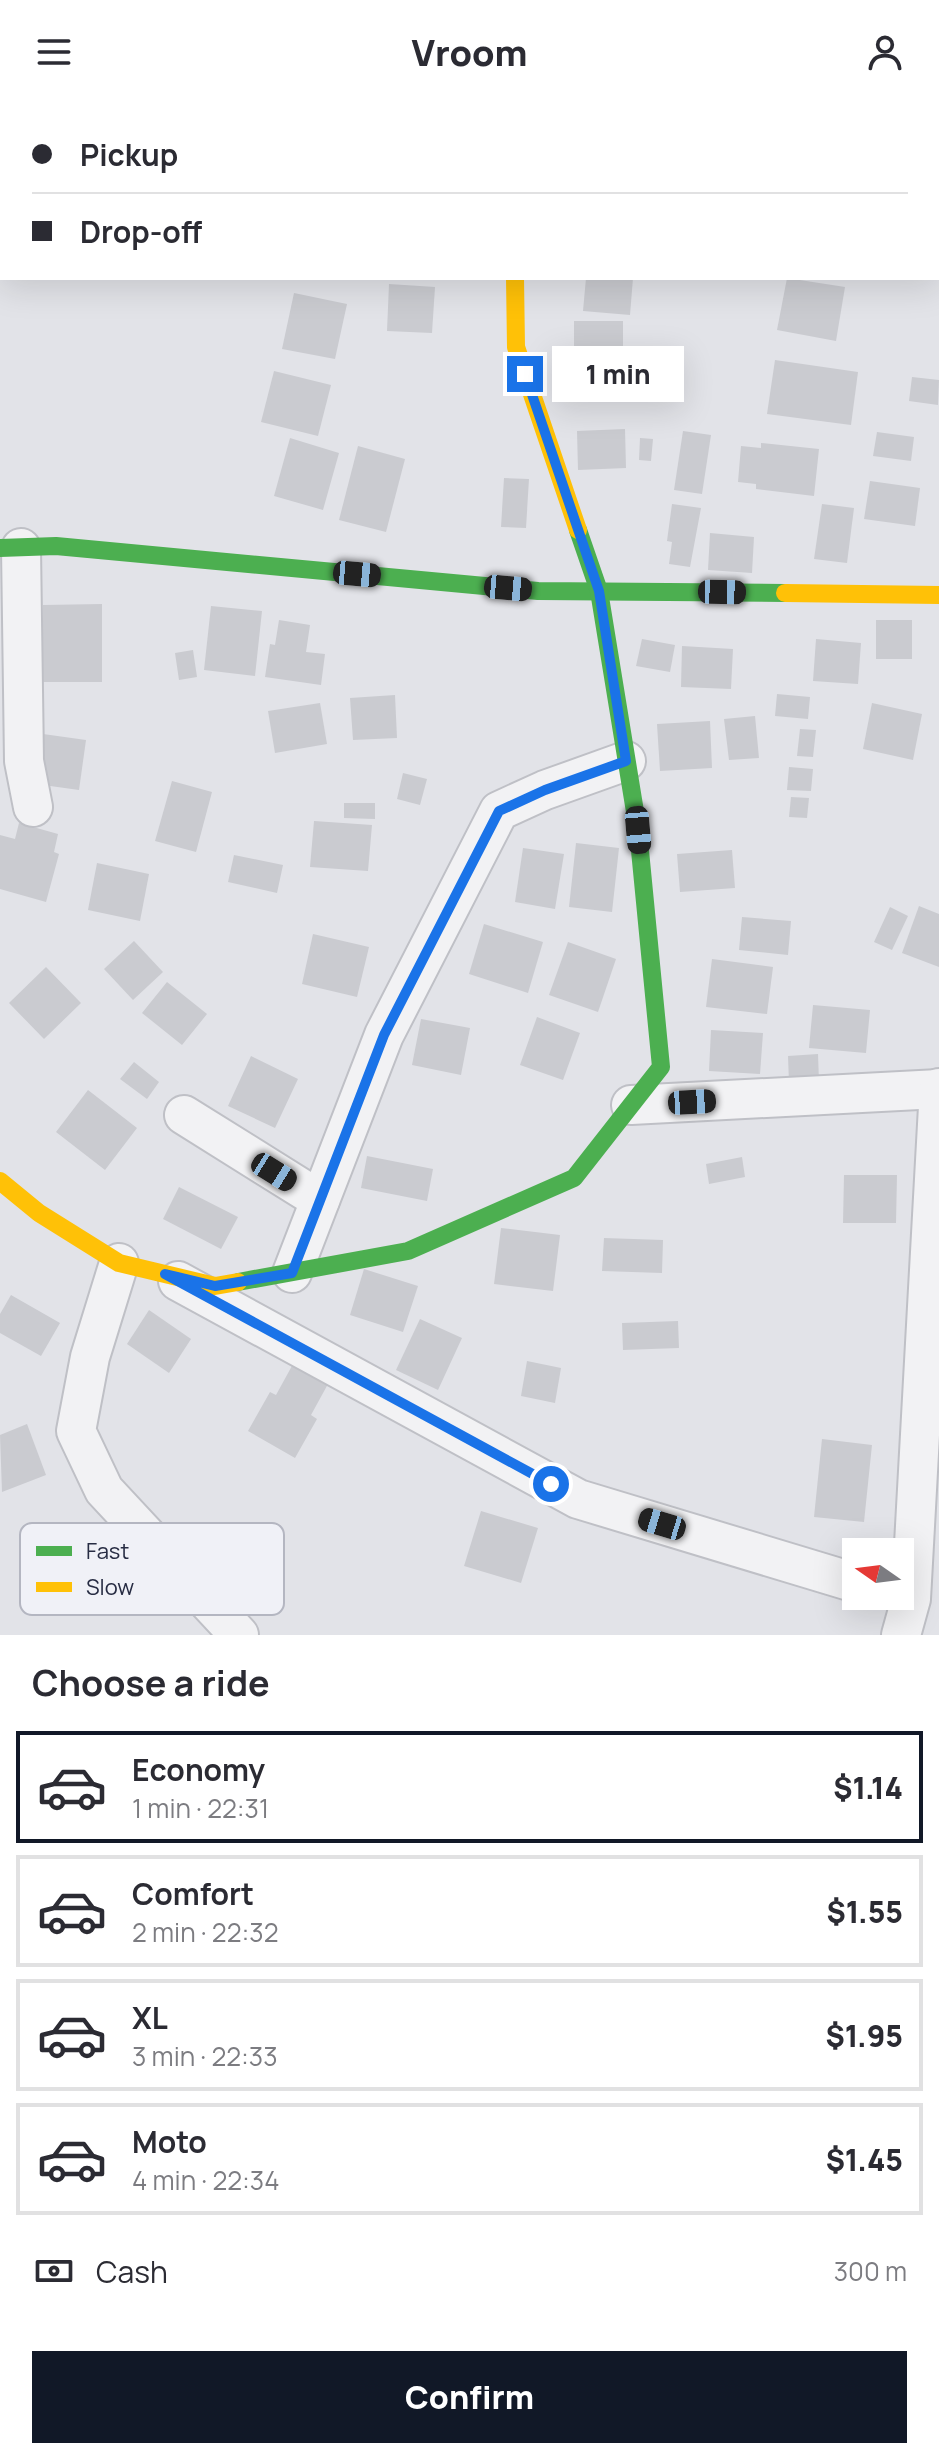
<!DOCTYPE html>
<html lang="en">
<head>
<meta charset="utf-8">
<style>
	:root { --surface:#fff; --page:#f7f7f7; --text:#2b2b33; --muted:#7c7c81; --line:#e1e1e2; --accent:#111827 }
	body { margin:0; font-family:Manrope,sans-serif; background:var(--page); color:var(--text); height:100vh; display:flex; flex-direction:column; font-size:30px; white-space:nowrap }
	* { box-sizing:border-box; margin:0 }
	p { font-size:26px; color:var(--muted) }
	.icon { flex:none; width:44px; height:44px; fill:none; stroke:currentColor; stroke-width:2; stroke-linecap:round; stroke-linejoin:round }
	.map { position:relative; height:1531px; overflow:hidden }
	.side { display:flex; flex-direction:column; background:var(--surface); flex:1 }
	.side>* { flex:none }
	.banner { position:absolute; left:0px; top:0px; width:940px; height:176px; box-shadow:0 8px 32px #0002; display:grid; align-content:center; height:176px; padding:0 32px; background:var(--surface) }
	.needle { width:52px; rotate:284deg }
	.controls { position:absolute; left:842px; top:1434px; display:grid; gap:16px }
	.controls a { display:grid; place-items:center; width:72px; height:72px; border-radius:0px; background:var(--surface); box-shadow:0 8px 32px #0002; font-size:40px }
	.end { position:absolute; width:36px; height:36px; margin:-18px; border:10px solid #1a73e8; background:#fff; box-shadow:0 0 0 4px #fff }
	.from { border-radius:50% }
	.bubble { position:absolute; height:56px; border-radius:0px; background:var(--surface); box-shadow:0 8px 32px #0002; font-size:26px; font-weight:800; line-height:56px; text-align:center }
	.car { position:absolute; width:24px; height:48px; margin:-24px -12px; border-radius:10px; box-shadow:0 0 6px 2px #0007; background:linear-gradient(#222 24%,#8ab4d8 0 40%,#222 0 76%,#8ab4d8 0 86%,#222 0) }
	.banner b { display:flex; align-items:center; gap:28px; height:76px; font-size:30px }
	.banner b+b { border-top:2px solid var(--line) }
	.banner i { width:20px; height:20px; background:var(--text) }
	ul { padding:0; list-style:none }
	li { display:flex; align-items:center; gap:24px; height:112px; margin:0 16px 12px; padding:0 16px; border:4px solid var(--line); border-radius:0px }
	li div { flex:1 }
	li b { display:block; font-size:30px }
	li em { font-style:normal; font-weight:800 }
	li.on { border-color:var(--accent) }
	li>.icon { width:72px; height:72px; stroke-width:1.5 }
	h2 { padding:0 32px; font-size:36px; line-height:96px }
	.pay { display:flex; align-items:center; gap:20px; height:88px; padding:0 32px; font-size:30px }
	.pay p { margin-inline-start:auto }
	.primary-button { display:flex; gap:16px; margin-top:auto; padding:16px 32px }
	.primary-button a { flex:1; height:92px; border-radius:0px; background:var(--accent); color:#fff; font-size:32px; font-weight:800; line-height:92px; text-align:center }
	header { display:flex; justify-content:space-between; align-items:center; height:104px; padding:0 32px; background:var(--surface); font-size:36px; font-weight:800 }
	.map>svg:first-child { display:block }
	.building { fill:#cacbd0 }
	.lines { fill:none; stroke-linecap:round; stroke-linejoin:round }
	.street-casing { stroke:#bfc0c6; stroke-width:42 }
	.street { stroke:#f2f2f4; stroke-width:38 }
	.fast { stroke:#4caf50; stroke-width:18 }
	.slow { stroke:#ffc107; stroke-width:18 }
	.route { stroke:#1a73e8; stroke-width:10 }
	.key { fill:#f0f1f7; stroke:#b4b6c1; stroke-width:2 }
	.key-label { font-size:22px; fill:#272c43 }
</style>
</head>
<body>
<header><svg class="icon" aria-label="menu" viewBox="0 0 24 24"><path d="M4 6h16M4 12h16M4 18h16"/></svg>Vroom<svg class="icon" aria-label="person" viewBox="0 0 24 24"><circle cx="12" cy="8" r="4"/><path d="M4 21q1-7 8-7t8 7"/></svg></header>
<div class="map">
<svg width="939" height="1531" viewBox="0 0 939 1531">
	<rect width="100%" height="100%" fill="#e2e3e8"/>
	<g class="building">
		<path d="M586,174h47l-3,37 -47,-4z"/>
		<path d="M787,174l58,9 -9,54 -59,-11z"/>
		<path d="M389,180l46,3 -3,46 -45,-2z"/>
		<path d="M294,189l53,11 -12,55 -53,-10z"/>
		<rect x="574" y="217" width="49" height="54"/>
		<path d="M775,256l83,12 -7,53 -84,-11z"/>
		<path d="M274,267l57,14 -13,51 -57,-14z"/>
		<path d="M912,273l27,3 -1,25 -29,-4z"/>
		<path d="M625,325l1,39 -48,2 -1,-39z"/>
		<path d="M683,327l28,4 -9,59 -28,-4z"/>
		<path d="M877,328l37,5 -3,24 -38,-5z"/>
		<path d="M290,334l49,15 -16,57 -49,-14z"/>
		<path d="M640,334l13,1 -2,22 -12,-1z"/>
		<path d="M761,339l58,6 -5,47 -58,-7v-5l-18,-2 3,-36 20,2z"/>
		<path d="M358,342l47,13 -19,73 -47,-12z"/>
		<path d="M504,374l25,1 -3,49 -25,-1z"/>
		<path d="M870,377l50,7 -5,38 -51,-7z"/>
		<path d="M672,400l29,4 -11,59 -21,-3 3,-22 -5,-1z"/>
		<path d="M822,400l32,4 -7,55 -33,-4z"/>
		<path d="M710,429l44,4 -2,36 -44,-3z"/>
		<path d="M102,500v78h-59v-77z"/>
		<path d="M211,502l51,5 -7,65 -51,-6z"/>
		<path d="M279,516l31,5 -4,27 19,2 -4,31 -56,-8 5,-33 5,1z"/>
		<rect x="876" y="516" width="36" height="39"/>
		<path d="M642,535l33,6 -5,27 -34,-6z"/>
		<path d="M816,535l45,4 -3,41 -45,-3z"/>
		<path d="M682,542l51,3 -2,40 -50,-2z"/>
		<path d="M193,546l4,27 -18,3 -4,-27z"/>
		<path d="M777,590l33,3 -2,22 -33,-3z"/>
		<path d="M395,591l2,43 -44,2 -3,-42z"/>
		<path d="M320,599l7,41 -52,9 -7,-42z"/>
		<path d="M872,599l50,11 -9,46 -50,-11z"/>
		<path d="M755,612l4,42 -30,2 -5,-41z"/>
		<path d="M710,617l2,47 -52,3 -3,-47z"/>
		<path d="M800,625l16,1 -3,27 -16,-1z"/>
		<path d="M43,630l43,6 -7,50 -43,-6z"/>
		<path d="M789,663l24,2 -2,22 -24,-1z"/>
		<path d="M403,669l24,6 -7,26 -23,-6z"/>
		<path d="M172,677l40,11 -16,60 -41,-11z"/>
		<path d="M791,693l18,1 -2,20 -18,-1z"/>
		<path d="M344,699h31v16l-31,-1z"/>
		<path d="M314,717l58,4 -4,46 -58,-4z"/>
		<path d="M19,719l39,11 -4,18 5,2 -13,48 -46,-13v-54l15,4z"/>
		<path d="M576,739l43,5 -7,64 -43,-5z"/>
		<path d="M523,744l41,6 -9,55 -40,-7z"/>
		<path d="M732,746l3,38 -55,4 -3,-38z"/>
		<path d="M234,751l49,10 -6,28 -49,-11z"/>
		<path d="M97,759l52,11 -9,47 -52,-11z"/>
		<path d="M919,802l20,8v53l-37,-14z"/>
		<path d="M890,803l18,9 -16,34 -18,-8z"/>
		<path d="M742,813l49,4 -3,34 -49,-5z"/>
		<path d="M484,820l59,18 -15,51 -59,-19z"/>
		<path d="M313,830l56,13 -12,50 -55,-13z"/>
		<path d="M134,837l29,31 -30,28 -29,-31z"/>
		<path d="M568,838l48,17 -18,53 -49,-17z"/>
		<path d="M712,855l61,8 -6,47 -61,-7z"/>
		<path d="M46,863l35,36 -37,36 -35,-36z"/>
		<path d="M167,878l40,32 -25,31 -40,-32z"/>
		<path d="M813,901l57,5 -4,43 -57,-5z"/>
		<path d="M537,913l43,16 -17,47 -43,-15z"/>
		<path d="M421,915l49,9 -9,47 -49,-10z"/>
		<path d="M711,926l52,3 -3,41 -51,-3z"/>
		<path d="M818,950l1,28 -30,1 -1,-27z"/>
		<path d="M251,952l47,23 -23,49 -47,-22z"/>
		<path d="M134,958l25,20 -12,17 -27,-20z"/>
		<path d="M88,986l49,38 -32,42 -49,-38z"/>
		<path d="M367,1052l66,13 -6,32 -66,-13z"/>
		<path d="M742,1053l3,20 -36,7 -3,-20z"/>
		<path d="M844,1071h53l-1,48h-53z"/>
		<path d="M179,1083l59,30 -17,32 -58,-30z"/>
		<path d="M501,1124l59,7 -7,56 -59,-7z"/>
		<path d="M604,1134l59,2 -1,33 -60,-2z"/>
		<path d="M364,1165l54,17 -15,46 -53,-17z"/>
		<path d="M11,1191l49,28 -19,33 -41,-23v-19z"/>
		<path d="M149,1206l42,29 -22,34 -42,-29z"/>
		<path d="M420,1215l42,19 -24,52 -42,-20z"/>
		<path d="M678,1217l1,27 -56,2 -1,-27z"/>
		<path d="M527,1257l34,7 -6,35 -34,-7z"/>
		<path d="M293,1260l35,20 -17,31 6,4 -22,39 -47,-27 22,-39 6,3z"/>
		<path d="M27,1320l19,51 -44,17 -2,-57z"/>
		<path d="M822,1335l50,6 -8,77 -50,-5z"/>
		<path d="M481,1407l57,17 -17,55 -57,-17z"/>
	</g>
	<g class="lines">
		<g class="street-casing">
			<g id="street">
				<path d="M512,0v2"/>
				<path d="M21,444l3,213 9,46"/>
				<path d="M631,1001l308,-16"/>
				<path d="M184,1011l136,85"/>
				<path d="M119,1159l-29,94 -14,74 28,59 135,145"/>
				<path d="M292,1169l92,-238 115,-224 46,-21 81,-29"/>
				<path d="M178,1177l400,218 278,84"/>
				<path d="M901,1531l10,-36 28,-511"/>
			</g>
		</g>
		<use href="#street" class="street"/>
		<g class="fast">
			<path d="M0,444l56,-2 482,45 247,2"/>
			<path d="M238,1178l170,-31 166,-73 87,-111 -23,-237 -39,-239 -21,-61"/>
		</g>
		<g class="slow">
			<path d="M515,174l1,69 62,183"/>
			<path d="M785,489l154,2"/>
			<path d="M0,1077l39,32 80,50 96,23 23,-4"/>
		</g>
	</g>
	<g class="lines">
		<path class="route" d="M525,270l74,217 27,170 -81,29 -46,21 -115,224 -92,238 -77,13 -50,-12 386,210"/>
	</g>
	<rect x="20" y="1419" width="264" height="92" rx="12" class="key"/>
	<rect x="36" y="1442" width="36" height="10" fill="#4caf50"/>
	<rect x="36" y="1478" width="36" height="10" fill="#ffc107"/>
	<g class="key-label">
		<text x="86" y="1455">Fast</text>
		<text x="86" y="1491">Slow</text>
	</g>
</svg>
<div class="controls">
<a><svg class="needle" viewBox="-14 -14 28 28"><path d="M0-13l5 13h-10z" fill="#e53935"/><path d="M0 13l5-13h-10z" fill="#7c7c81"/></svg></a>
</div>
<i class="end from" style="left:551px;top:1380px"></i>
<i class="end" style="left:525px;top:270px"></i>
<div class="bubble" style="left:552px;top:242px;width:132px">1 min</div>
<i class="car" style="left:357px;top:470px;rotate:95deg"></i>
<i class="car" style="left:508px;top:484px;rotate:95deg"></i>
<i class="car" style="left:722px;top:488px;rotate:91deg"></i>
<i class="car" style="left:638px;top:726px;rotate:175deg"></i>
<i class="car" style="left:692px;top:998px;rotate:87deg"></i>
<i class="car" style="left:274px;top:1068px;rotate:122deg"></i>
<i class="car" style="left:662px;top:1420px;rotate:287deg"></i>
<div class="banner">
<b><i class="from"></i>Pickup</b>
<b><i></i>Drop-off</b>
</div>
</div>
<section class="side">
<h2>Choose a ride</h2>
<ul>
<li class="on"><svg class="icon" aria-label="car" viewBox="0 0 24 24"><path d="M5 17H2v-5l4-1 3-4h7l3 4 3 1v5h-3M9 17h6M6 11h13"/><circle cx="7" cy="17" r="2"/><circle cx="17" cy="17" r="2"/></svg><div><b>Economy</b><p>1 min · 22:31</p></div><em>$1.14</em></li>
<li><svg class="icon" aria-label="car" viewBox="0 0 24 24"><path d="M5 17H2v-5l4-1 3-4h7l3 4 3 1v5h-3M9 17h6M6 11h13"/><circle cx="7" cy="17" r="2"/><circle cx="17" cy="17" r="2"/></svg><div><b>Comfort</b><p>2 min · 22:32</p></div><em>$1.55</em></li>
<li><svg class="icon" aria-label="car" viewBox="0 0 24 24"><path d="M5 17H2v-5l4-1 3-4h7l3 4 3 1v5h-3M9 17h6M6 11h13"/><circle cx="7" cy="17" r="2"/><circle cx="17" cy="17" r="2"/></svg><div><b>XL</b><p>3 min · 22:33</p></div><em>$1.95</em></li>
<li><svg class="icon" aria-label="car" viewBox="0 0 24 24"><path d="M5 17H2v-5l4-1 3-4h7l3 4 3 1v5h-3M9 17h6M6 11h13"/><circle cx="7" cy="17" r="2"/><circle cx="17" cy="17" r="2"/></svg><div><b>Moto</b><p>4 min · 22:34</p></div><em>$1.45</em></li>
</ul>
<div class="pay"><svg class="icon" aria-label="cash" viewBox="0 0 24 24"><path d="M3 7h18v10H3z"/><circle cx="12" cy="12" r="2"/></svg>Cash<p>300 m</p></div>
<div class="primary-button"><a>Confirm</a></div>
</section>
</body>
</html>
